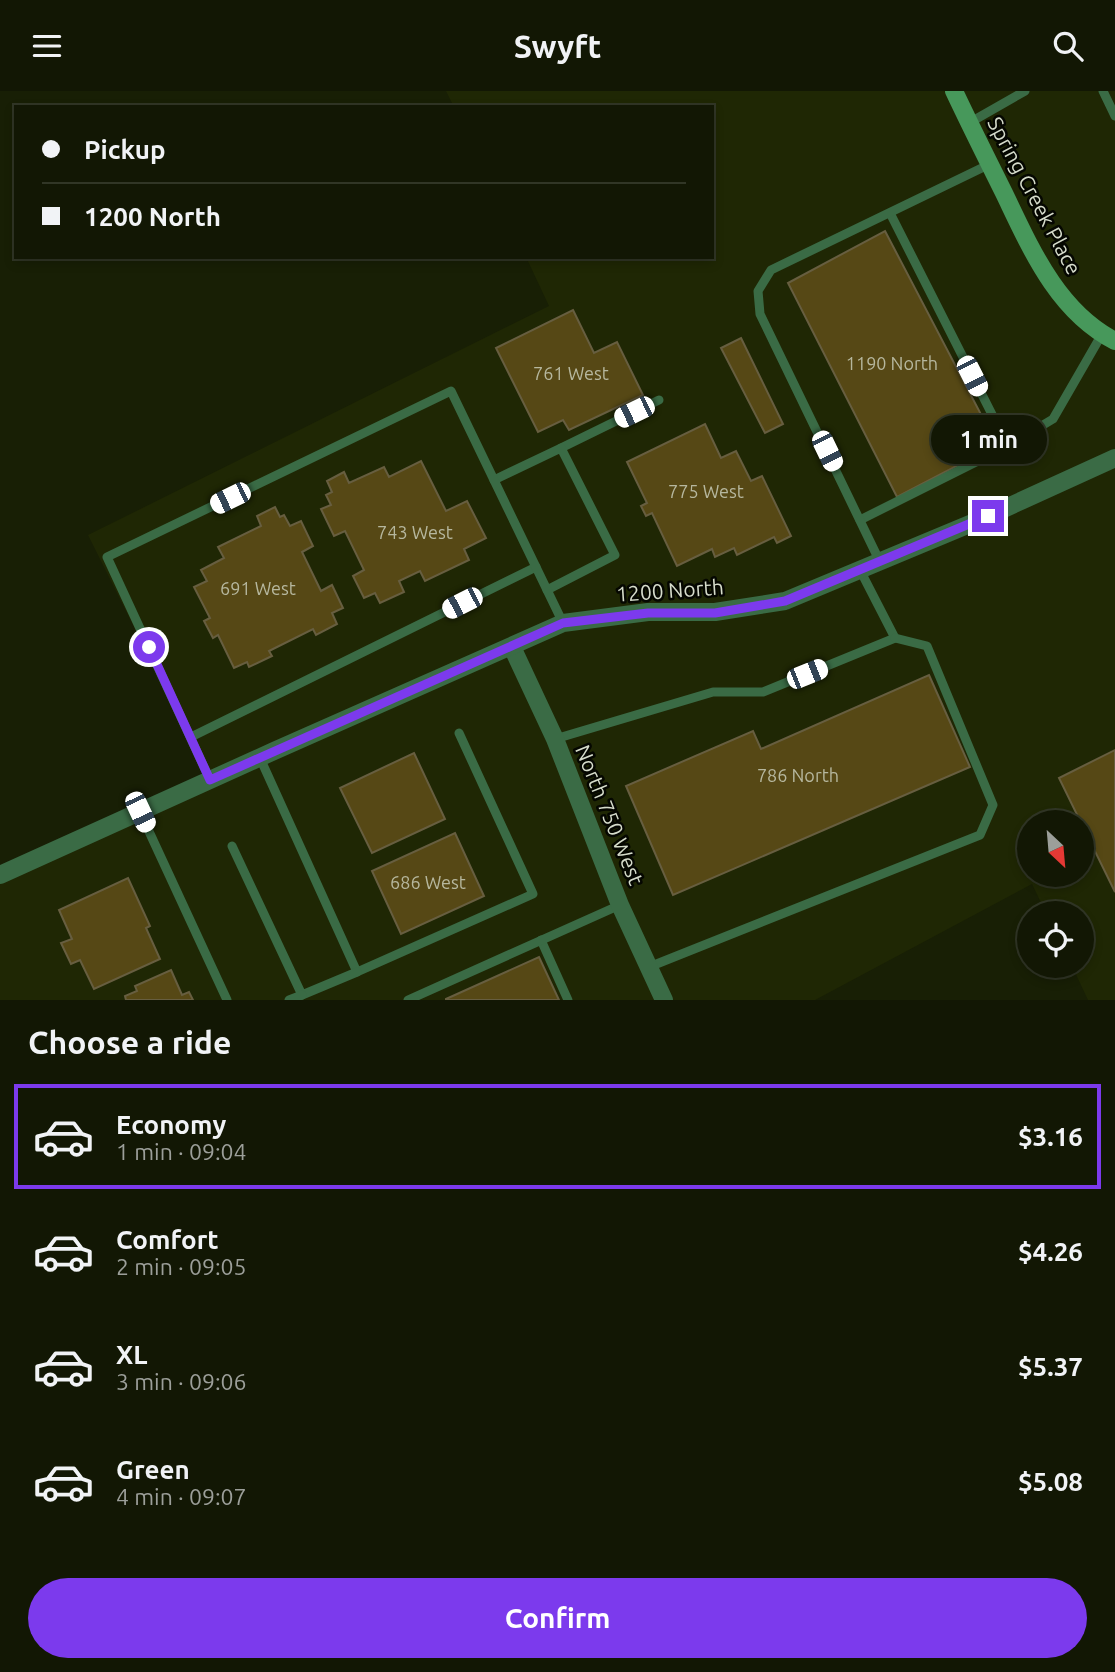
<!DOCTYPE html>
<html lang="en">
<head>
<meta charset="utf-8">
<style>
	:root { --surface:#121704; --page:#1f2413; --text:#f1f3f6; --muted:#9c9f9a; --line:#313626; --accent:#7c3aed }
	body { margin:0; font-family:Ubuntu,sans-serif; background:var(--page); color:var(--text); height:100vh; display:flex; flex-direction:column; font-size:26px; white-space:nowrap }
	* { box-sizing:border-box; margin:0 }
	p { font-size:23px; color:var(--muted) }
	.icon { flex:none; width:38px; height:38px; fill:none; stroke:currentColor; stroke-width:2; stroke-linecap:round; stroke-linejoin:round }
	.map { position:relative; height:909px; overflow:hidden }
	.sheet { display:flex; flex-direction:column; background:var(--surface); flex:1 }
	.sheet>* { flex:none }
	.banner { position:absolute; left:14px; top:14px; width:700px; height:154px; border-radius:0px; box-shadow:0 4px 10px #0003,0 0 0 2px var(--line); display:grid; align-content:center; height:154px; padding:0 28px; background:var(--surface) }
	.needle { width:46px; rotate:154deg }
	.tools { position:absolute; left:1017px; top:719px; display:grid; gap:14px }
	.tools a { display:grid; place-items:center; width:77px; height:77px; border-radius:50%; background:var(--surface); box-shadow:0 4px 10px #0003,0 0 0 2px var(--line); font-size:35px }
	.end { position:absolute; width:32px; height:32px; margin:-16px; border:9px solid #7c3aed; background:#fff; box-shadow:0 0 0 4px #fff }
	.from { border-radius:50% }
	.bubble { position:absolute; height:49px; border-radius:24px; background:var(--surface); box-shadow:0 4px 10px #0003,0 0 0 2px var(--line); font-size:23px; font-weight:700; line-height:49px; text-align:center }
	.car { position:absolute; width:21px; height:42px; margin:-21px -10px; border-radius:9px; box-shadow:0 0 5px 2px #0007; background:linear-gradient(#fff 24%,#345 0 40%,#fff 0 76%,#345 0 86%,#fff 0) }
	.banner b { display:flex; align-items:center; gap:24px; height:66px; font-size:26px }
	.banner b+b { border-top:2px solid var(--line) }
	.banner i { width:18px; height:18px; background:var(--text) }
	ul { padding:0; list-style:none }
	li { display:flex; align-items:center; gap:21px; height:105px; margin:0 14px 10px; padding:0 14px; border:4px solid transparent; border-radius:0px }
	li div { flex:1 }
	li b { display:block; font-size:26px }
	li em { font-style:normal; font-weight:700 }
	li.active { border-color:var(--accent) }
	li>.icon { width:63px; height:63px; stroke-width:1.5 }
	h2 { padding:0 28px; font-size:32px; line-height:84px }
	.cta { display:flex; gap:14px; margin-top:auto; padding:14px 28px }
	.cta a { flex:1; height:80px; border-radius:42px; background:var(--accent); color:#fff; font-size:28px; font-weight:700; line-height:80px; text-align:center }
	header { display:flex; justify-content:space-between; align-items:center; height:91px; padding:0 28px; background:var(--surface); font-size:32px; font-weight:700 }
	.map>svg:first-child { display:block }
	.built { fill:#1f2704; fill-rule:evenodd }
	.building { fill:#564815; stroke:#675e40; stroke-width:2 }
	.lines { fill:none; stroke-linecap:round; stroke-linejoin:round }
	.lane { stroke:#3a6b45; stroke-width:9 }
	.street { stroke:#3a6b45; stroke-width:18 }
	.secondary { stroke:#47985b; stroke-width:18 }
	.route { stroke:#7c3aed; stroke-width:9 }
	.labels { text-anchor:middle; stroke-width:5; stroke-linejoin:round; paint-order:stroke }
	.number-label { font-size:18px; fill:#b6b79e }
	.street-label { font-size:21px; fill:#d6dccb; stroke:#050701 }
</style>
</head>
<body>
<header><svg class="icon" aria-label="menu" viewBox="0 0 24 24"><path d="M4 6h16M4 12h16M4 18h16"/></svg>Swyft<svg class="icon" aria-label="search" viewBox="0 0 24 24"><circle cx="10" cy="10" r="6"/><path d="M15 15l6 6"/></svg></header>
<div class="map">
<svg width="1115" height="909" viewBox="0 0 1115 909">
	<rect width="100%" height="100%" fill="#181f05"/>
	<path class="built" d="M446,0h669v909h-27l-16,-34h10v-53h-36l-14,-29 -217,116h-815v-125l210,-96 -122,-244 461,-229 -23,-49h186v-150h-258zM1029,732h53v52h-53z"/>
	<g class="building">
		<path d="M885,140l112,214 -100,52 -109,-214z"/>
		<path d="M573,219l21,43 23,-11 26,53 -74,35 -6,-10 -25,12 -42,-84z"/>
		<path d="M741,247l42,86 -18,9 -44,-85z"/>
		<path d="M705,333l16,34 15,-7 15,30 11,-5 29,60 -14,7 -3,-6 -37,18 -3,-7 -19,9 -3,-8 -35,17 -25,-53 -6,3 -5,-10 6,-3 -20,-41z"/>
		<path d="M421,370l25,50 21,-10 19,37 -22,11 5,11 -44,21 -5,-10 -21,10 5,11 -24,11 -5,-10 -11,5 -11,-22 11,-6 -19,-39 -11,5 -13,-27 10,-4 -5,-10 6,-3 -5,-11 17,-9 5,11 35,-16 5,10z"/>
		<path d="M275,416l5,10 4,-2 6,11 11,-5 12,25 -11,6 19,39 11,-6 11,23 -11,5 5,11 -21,11 -3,-6 -44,22 3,5 -23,11 -2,-5 -13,6 -16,-33 -5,3 -9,-17 6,-3 -16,-31 13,-6 -6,-11 23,-12 -6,-11 43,-21 -4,-10z"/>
		<path d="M929,584l41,92 -297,128 -47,-109 127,-55 8,18z"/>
		<path d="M1115,659v142l-56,-114z"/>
		<path d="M414,662l31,66 -73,34 -32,-65z"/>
		<path d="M455,742l29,63 -83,38 -29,-63z"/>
		<path d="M128,787l22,48 -4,2 14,31 -66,30 -14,-29 -9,4 -10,-21 11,-4 -13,-29z"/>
		<path d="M539,866l20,43h-113v-1z"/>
		<path d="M171,879l11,25 7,-3 4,8h-67l-1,-4 12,-5 -2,-5z"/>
	</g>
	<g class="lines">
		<g class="lane">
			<path d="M1103,0l12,25"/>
			<path d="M969,32l56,-32"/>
			<path d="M890,122l118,233"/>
			<path d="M561,357l98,-48"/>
			<path d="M494,389l67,-32 54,107 -68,35"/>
			<path d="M860,429l148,-74 45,-27 49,-85"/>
			<path d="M880,471l-120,-248 -2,-23 13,-21 219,-106"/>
			<path d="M191,646l345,-170"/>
			<path d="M555,648l158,-47h50l132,-54 -35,-68"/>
			<path d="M260,667l97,214 176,-78 -74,-161"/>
			<path d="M210,689l-103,-223 344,-166 112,232"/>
			<path d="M140,721l87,188"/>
			<path d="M232,755l70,149 55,-23"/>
			<path d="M541,849l27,60"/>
			<path d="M649,876l331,-132 13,-30 -66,-159 -32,-8"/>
			<path d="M289,909l13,-5"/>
			<path d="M408,909l212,-95"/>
		</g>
		<g class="street">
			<path d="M512,556l43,92 65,166 44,95"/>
			<path d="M0,784l274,-124 289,-128 85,-11h67l70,-11 192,-80 138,-63"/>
		</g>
		<path class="secondary" d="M954,0c16,34 33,68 50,102 27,56 53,118 111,148"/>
	</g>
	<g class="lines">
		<path class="route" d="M149,556l61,133 353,-157 85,-10h67l70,-12 203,-85"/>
	</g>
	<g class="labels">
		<g class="number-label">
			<text x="892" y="279">1190 North</text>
			<text x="571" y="289">761 West</text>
			<text x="706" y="407">775 West</text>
			<text x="415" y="448">743 West</text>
			<text x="258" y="504">691 West</text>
			<text x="798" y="691">786 North</text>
			<text x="428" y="798">686 West</text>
		</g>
		<g class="street-label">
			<text transform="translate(1034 105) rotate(62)" y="7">Spring Creek Place</text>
			<text transform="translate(670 500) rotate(-4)" y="7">1200 North</text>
			<text transform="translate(609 724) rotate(68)" y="7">North 750 West</text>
		</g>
	</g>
</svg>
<div class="tools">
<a><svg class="needle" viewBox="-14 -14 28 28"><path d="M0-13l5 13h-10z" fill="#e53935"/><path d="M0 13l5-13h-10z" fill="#9c9f9a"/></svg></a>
<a><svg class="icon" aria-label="locate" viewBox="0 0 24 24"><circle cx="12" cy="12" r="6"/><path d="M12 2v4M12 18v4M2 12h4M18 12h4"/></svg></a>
</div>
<i class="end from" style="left:149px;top:556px"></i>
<i class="end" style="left:988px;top:425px"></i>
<div class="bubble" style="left:931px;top:324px;width:116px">1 min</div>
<i class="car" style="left:972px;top:285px;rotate:153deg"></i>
<i class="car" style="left:634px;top:321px;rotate:244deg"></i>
<i class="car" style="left:827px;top:360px;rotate:154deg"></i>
<i class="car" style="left:230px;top:407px;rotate:244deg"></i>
<i class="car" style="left:462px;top:512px;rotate:243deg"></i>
<i class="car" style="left:807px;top:583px;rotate:68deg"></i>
<i class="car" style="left:140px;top:721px;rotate:155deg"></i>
<div class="banner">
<b><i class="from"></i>Pickup</b>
<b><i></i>1200 North</b>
</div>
</div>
<section class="sheet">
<h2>Choose a ride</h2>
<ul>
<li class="active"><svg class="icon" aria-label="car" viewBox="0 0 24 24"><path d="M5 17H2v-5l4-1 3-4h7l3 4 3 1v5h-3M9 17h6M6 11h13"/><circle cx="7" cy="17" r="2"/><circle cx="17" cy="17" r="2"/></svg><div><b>Economy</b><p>1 min · 09:04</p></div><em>$3.16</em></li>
<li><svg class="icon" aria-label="car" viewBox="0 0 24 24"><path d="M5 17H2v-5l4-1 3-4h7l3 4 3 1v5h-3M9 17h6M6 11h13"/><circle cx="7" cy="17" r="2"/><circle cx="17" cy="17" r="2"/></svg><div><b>Comfort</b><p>2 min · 09:05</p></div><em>$4.26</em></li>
<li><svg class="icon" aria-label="car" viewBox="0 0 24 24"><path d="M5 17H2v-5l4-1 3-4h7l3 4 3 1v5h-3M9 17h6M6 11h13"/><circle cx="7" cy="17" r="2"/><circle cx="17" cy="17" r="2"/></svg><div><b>XL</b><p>3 min · 09:06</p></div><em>$5.37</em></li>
<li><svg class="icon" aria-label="car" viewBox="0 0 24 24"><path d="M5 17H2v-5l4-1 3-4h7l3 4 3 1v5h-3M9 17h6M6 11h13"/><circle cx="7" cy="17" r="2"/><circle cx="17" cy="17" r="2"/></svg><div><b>Green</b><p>4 min · 09:07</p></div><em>$5.08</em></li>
</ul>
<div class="cta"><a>Confirm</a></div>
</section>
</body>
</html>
